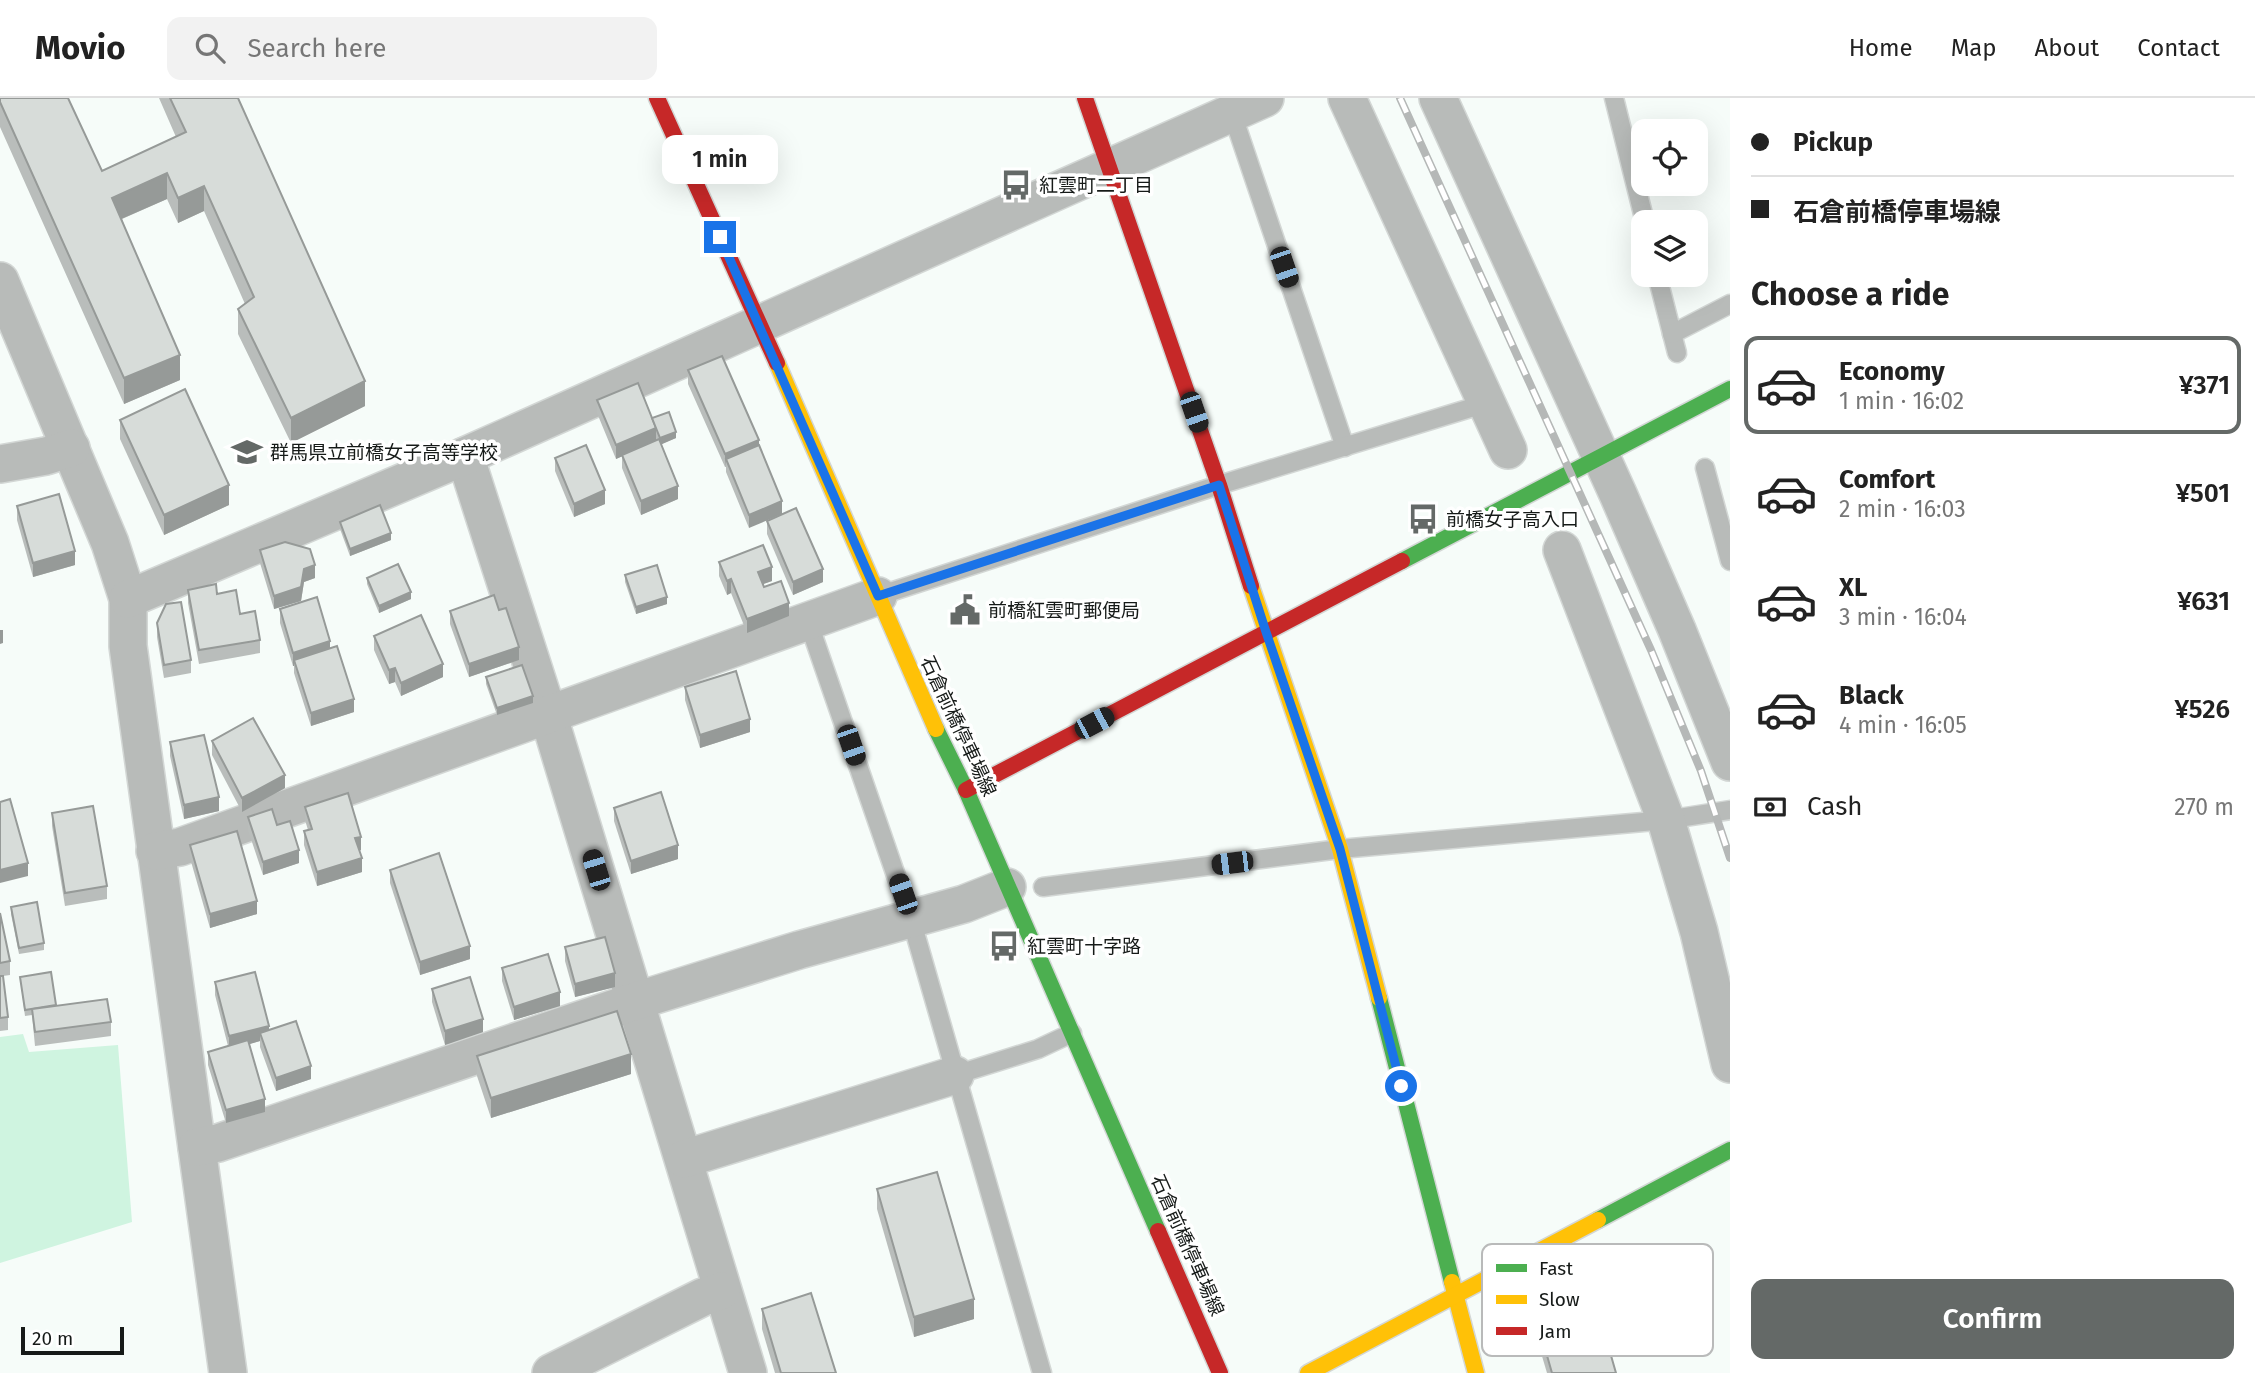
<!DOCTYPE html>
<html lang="en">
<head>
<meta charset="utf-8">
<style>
	:root { --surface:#fff; --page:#f2f2f2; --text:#222; --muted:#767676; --line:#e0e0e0; --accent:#646967 }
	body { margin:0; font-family:"Fira Sans","Noto Sans JP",sans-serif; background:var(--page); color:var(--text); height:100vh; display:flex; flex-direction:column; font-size:26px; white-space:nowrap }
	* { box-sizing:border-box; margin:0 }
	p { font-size:23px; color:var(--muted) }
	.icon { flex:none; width:38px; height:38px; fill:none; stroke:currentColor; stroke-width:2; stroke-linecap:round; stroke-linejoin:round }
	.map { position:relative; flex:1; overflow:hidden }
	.panel { display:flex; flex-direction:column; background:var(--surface); width:525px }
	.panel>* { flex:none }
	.banner { display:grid; align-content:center; height:154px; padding:0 21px; background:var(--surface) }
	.fabs { position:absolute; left:1631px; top:21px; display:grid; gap:14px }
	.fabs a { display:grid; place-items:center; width:77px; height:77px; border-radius:14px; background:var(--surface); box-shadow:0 7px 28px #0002; font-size:35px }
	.scale { position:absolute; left:21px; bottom:18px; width:103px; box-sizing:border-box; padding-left:7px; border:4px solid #161a18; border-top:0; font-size:19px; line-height:24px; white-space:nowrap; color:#161a18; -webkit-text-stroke:5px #fff; paint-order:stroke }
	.end { position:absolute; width:32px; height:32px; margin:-16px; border:9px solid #1a73e8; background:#fff; box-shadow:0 0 0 4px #fff }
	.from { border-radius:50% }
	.bubble { position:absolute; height:49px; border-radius:14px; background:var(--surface); box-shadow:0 7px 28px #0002; font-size:23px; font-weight:600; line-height:49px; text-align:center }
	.car { position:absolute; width:21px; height:42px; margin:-21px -10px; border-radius:9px; box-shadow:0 0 5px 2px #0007; background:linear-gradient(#222 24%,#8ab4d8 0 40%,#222 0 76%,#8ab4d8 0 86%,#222 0) }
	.banner b { display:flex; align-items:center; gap:24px; height:66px; font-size:26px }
	.banner b+b { border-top:2px solid var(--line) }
	.banner i { width:18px; height:18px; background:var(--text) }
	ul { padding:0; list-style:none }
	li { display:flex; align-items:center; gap:21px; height:98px; margin:0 14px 10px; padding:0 7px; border:4px solid transparent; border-radius:14px }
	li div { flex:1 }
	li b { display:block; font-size:26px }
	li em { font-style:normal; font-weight:600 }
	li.on { border-color:var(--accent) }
	li>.icon { width:63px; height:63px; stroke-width:1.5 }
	h2 { padding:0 21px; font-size:32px; line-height:84px }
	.pay { display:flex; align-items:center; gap:18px; height:77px; padding:0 21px; font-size:26px }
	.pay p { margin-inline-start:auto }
	.cta { display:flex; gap:14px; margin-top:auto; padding:14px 21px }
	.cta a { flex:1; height:80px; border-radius:14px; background:var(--accent); color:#fff; font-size:28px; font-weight:600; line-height:80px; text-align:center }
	header { display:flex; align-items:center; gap:42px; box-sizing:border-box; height:98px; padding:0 35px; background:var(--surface); border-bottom:2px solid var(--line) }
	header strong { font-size:33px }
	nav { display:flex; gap:38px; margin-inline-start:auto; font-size:24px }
	.search { width:490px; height:63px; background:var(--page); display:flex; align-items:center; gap:18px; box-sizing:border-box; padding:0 24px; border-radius:14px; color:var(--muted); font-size:26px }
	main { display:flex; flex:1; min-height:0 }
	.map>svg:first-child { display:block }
	.green { fill:#cff4e0 }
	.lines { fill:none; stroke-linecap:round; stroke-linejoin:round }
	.lane-casing { stroke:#d3d7d5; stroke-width:21 }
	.street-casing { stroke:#d3d7d5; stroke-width:40 }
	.fast-casing { stroke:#d3d7d5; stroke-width:19 }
	.slow-casing { stroke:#d3d7d5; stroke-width:19 }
	.jam-casing { stroke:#d3d7d5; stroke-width:19 }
	.lane { stroke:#b8bbb9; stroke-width:18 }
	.street { stroke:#b8bbb9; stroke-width:37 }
	.fast { stroke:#4caf50; stroke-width:16 }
	.slow { stroke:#ffc107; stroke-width:16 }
	.jam { stroke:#c62828; stroke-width:16 }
	.rail-casing { stroke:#b5b8b7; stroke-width:8 }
	.rail { stroke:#fff; stroke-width:5; stroke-dasharray:16; stroke-linecap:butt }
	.wall { fill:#b9bdbb }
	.shaded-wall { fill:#969a98 }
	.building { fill:#d7dcd9; stroke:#969a98; stroke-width:2 }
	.route { stroke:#1a73e8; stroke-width:9 }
	.labels { text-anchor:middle; stroke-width:7; stroke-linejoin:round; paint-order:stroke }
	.poi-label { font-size:19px; fill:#161a18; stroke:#fff; text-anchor:start }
	.street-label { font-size:19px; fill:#161a18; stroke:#fff }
	.key { fill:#fff; stroke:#b9baba; stroke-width:2 }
	.key-label { font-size:19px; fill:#161a18 }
</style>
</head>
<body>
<header>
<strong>Movio</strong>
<div class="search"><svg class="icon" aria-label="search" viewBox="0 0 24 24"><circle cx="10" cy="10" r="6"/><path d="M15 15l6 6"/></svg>Search here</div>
<nav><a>Home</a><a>Map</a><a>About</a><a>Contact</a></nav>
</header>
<main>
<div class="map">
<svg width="1730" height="1275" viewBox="0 0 1730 1275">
	<rect width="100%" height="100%" fill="#f6fcf9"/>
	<path class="green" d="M23,936l6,18 89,-7 14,177 -132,41v-226z"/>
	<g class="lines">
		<g class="lane-casing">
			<g id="lane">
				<path d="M1614,0l31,124"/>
				<path d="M1232,15l113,334"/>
				<path d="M1657,177l20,78"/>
				<path d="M1672,236l58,-30"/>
				<path d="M1705,370l25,93"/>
				<path d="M878,498l341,-111 268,-82"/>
				<path d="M808,523l103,298 131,454"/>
				<path d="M1043,789l297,-38 326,-29 64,-10"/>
				<path d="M955,977l83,-26 34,-16"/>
			</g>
		</g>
		<g class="street-casing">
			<g id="street">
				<path d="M1347,0l161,352"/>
				<path d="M1438,0l180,396 59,136 53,132"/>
				<path d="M0,183l110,262 18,56v47l100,727"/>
				<path d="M465,358l83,258 200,659"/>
				<path d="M0,366l46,-8 25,-8"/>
				<path d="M1562,452l104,270 33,112 31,132"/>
				<path d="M128,501l337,-143 800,-358"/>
				<path d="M155,753l25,-4 698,-251"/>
				<path d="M197,1049l21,-4 418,-142 163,-51 165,-46 43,-17"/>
				<path d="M684,1061l271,-84"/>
				<path d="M551,1275l152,-76 18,-6"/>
			</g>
		</g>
		<g class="fast-casing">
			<g id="fast">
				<path d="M1402,463l328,-172"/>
				<path d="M936,631l30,61 192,441"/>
				<path d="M1379,900l73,284"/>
				<path d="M1598,1122l132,-70"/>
			</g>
		</g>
		<g class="slow-casing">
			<g id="slow">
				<path d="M777,265l159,366"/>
				<path d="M1251,488l89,263 39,149"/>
				<path d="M1452,1184l24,91"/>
				<path d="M1308,1275l290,-153"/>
			</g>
		</g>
		<g class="jam-casing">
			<g id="jam">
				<path d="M657,0l120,265"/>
				<path d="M1085,0l134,387 32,101"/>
				<path d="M966,692l436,-229"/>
				<path d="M1158,1133l62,142"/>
			</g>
		</g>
		<use href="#lane" class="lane"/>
		<use href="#street" class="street"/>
		<use href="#fast" class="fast"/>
		<use href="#slow" class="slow"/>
		<use href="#jam" class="jam"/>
		<g class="rail-casing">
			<path id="rail" d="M1400,0l251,552 50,121 29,87"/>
		</g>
		<use href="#rail" class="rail"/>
	</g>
	<g class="wall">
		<path d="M0,0l102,73 74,-34 -17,-39h79l127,308 -74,37 -53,-109v-25l7,-5 -41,-93 -26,12 -11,-24 -45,20 58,161 -56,24 -124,-277z"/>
		<path d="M688,272l71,70 -10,88 -23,-56v-5h-1l-37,-83z"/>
		<path d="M597,302l55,18 24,20 -15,6 17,55 -37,16 -19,-47v-12l-6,3 -19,-46z"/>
		<path d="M120,322l109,85 -65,30 -44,-96z"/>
		<path d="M555,360l50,46 -31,13 -19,-46z"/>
		<path d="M17,408l58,59 -42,12 -16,-57z"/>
		<path d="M767,423l56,61 -30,13 -26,-61z"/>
		<path d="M340,424l51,18 -41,16 -10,-27z"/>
		<path d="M260,452l55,28 -11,4 -3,19 -27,8 -14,-46z"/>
		<path d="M719,464l53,19 -9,3 1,3 25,29 -42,17 -16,-40 -4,2 -8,-19z"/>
		<path d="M625,477l42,29 -31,10 -11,-32z"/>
		<path d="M367,480l44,21 -32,14 -12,-29z"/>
		<path d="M188,492l29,4 43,46v13l-61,11 -11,-61z"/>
		<path d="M280,511l50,39 24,64 -43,14 -17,-53v-7h-1l-13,-43z"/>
		<path d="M499,512l20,50 -50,17 -19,-53v-13z"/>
		<path d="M157,525l34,37v13l-27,5 -7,-41z"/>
		<path d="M374,538l69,41 -42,19 -6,-14 -6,2 -15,-34z"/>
		<path d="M486,579l47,26 -36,12 -11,-31z"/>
		<path d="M685,589l65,45 -50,16 -15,-48z"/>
		<path d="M212,643l73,47 -43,24 -30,-57z"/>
		<path d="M170,644l49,69 -35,8 -14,-63z"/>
		<path d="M305,709l56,43 -2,1 3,21 -45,14 -13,-41v-14l4,-1 -3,-10z"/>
		<path d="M614,710l64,51 -47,15 -17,-53z"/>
		<path d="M52,715l55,73v13l-42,7 -13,-80z"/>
		<path d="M248,719l29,8 22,38 -36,12 -15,-45z"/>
		<path d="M190,747l67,69 -47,14 -20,-70z"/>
		<path d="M390,772l80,89 -50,16 -30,-92z"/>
		<path d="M11,809l33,36v7l-25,4 -8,-40z"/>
		<path d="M0,815l10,48v14l-7,1 5,41v13l-8,1z"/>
		<path d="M565,849l50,40 -40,10 -10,-36z"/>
		<path d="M502,870l58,38 -46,14 -12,-39z"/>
		<path d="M20,879l36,29 55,16v14l-76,10 -3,-31 -7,1z"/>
		<path d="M215,884l54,49 42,48 -35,12 -16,-44v-6l-11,3 16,68 -39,11 -18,-58v-13l20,-6 -13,-51z"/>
		<path d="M432,891l51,43 -38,13 -13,-43z"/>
		<path d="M477,958l154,18 -140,44 -14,-42z"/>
		<path d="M877,1091l97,130 -60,18 -37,-128z"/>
		<path d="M1528,1191l88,84h-69l-19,-64z"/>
		<path d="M762,1211l74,64h-61l-13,-44z"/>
	</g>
	<g class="shaded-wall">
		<path d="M167,75v26l-55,24v-25z"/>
		<path d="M204,88v25l-26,12v-25z"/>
		<path d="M180,257v25l-56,24v-26z"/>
		<path d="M365,283v25l-74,37v-25z"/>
		<path d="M656,330v14l-40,17v-14z"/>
		<path d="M676,334v6l-16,7v-7z"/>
		<path d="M759,342v13l-33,6 -1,8v-13z"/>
		<path d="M229,387v20l-65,30v-20z"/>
		<path d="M678,388v13l-37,16v-14z"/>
		<path d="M605,392v14l-31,13v-13z"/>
		<path d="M782,403v13l-33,14v-13z"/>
		<path d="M391,435v7l-41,16v-7z"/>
		<path d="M75,453v14l-42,12v-14z"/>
		<path d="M315,467v13l-11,4 -3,19 -27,8v-13l30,-27z"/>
		<path d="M772,469v14l-14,5v-14z"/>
		<path d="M823,471v13l-30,13v-13z"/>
		<path d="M731,481v14l-4,2v-14z"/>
		<path d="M411,494v7l-32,14v-7z"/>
		<path d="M667,499v7l-31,10v-7z"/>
		<path d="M789,505v13l-42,17v-14z"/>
		<path d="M0,532h3v13l-3,1z"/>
		<path d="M330,543v14l-36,5v6h-1v-13z"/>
		<path d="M519,549v13l-50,17v-13z"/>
		<path d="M443,566v13l-42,19v-13z"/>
		<path d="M395,570v14l-6,2v-14z"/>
		<path d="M533,598v7l-36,12v-7z"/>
		<path d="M354,601v13l-43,14v-13z"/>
		<path d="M750,621v13l-50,16v-13z"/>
		<path d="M285,677v13l-43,24v-14z"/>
		<path d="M219,699v14l-35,8v-14z"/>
		<path d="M361,739v13l-6,2v-14z"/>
		<path d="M678,747v14l-47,15v-13z"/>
		<path d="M299,752v13l-36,12v-13z"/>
		<path d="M362,760v14l-45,14v-14z"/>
		<path d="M28,765v13l-28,7v-13z"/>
		<path d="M257,803v13l-47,14v-14z"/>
		<path d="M470,848v13l-50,16v-13z"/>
		<path d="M615,875v14l-40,10v-13z"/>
		<path d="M560,894v14l-46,14v-13z"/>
		<path d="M483,921v13l-38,13v-14z"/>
		<path d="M269,928v13l-9,-6v8l-31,9v-14z"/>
		<path d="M631,956v20l-140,44v-20z"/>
		<path d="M311,968v13l-35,12v-13z"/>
		<path d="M265,1001v13l-39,11v-13z"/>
		<path d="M974,1201v20l-60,18v-20z"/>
	</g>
	<g class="building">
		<path d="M0,0h68l34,73 84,-39 -16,-34h68l127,283 -74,37 -53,-109 16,-12 -50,-111 -26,12 -11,-25 -55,25 68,157 -56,23 -124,-276z"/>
		<path d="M722,258l37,84 -34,14 -37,-84z"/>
		<path d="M638,285l18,45 -40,17 -19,-45z"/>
		<path d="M185,291l44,96 -65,30 -44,-95z"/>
		<path d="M669,314l7,20 -16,6 -8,-20z"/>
		<path d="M659,341l19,47 -37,15 -19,-46z"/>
		<path d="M586,347l19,45 -31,14 -19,-46z"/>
		<path d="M759,347l23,56 -33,14 -23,-56z"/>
		<path d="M59,396l16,57 -42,12 -16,-57z"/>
		<path d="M380,407l11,28 -41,16 -10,-27z"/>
		<path d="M796,410l27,61 -30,13 -26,-61z"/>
		<path d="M285,444l25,7 5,16 -11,4 -3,18 -27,9 -14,-46z"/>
		<path d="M763,447l9,22 -14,5 6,15 17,-6 8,22 -42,16 -16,-40 -4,2 -8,-19z"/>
		<path d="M398,466l13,28 -32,14 -12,-28z"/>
		<path d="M657,467l10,32 -31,10 -11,-32z"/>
		<path d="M216,486l1,10 19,-4 4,24 15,-3 5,29 -61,10 -11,-60z"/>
		<path d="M494,497l5,15 7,-2 13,39 -50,17 -19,-53z"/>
		<path d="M317,499l13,44 -37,12 -13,-44z"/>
		<path d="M181,504l10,58 -27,5 -7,-42 9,-19z"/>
		<path d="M421,517l22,49 -42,19 -6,-15 -6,2 -15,-34z"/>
		<path d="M337,548l17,53 -43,14 -17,-53z"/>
		<path d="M522,567l11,31 -36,12 -11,-31z"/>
		<path d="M736,573l14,48 -50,16 -15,-48z"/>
		<path d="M253,620l32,57 -43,23 -30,-57z"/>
		<path d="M204,637l15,62 -35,8 -14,-63z"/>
		<path d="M661,694l17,53 -47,16 -17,-53z"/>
		<path d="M348,695l13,44 -6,1 7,20 -45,14 -13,-41 8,-2 -7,-22z"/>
		<path d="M10,701l18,64 -28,7v-68z"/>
		<path d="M93,708l14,80 -42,7 -13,-80z"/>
		<path d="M272,711l5,16 13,-4 9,29 -36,12 -15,-45z"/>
		<path d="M237,733l20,70 -47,13 -20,-69z"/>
		<path d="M439,755l31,93 -50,16 -30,-92z"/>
		<path d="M37,804l7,41 -25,5 -8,-41z"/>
		<path d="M0,815l10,48 -10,2z"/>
		<path d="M605,839l10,36 -40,11 -10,-37z"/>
		<path d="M548,856l12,38 -46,15 -12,-39z"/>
		<path d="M51,874l5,33 -31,5 -5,-33z"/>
		<path d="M255,874l14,54 -40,10 -14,-54z"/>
		<path d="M0,878h3l5,41 -8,1z"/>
		<path d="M470,879l13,42 -38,12 -13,-42z"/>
		<path d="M107,901l4,23 -76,10 -3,-23z"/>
		<path d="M617,913l14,43 -140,44 -14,-42z"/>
		<path d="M296,923l15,45 -35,12 -16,-45z"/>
		<path d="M248,942l17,59 -39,11 -18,-58z"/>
		<path d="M937,1074l37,127 -60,18 -37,-128z"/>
		<path d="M1587,1174l29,101h-64l-24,-84z"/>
		<path d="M811,1195l25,80h-55l-19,-64z"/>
	</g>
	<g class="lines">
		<path class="route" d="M720,139l158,359 341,-111 47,147 74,217 61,237"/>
	</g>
	<defs>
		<g id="bus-bare" transform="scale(2.415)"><path d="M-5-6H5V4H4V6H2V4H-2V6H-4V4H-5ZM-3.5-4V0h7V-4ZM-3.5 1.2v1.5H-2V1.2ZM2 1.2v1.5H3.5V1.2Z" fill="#646967" stroke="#fff" stroke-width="2.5" paint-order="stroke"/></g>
		<g id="school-bare" transform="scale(2.415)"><path d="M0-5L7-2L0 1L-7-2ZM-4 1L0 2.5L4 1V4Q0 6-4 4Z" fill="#646967" stroke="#fff" stroke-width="2.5" paint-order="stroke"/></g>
		<g id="civic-bare" transform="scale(2.415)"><path d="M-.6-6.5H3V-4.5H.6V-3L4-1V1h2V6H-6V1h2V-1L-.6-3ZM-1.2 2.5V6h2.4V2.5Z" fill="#646967" stroke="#fff" stroke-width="2.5" paint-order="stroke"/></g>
	</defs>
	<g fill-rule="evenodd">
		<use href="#bus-bare" x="1016" y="87"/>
		<use href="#school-bare" x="247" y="354"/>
		<use href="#bus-bare" x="1423" y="421"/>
		<use href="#civic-bare" x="965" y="512"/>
		<use href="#bus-bare" x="1004" y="848"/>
	</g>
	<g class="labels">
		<g class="poi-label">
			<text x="1039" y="94">紅雲町二丁目</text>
			<text x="270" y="361">群馬県立前橋女子高等学校</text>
			<text x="1446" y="428">前橋女子高入口</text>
			<text x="988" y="519">前橋紅雲町郵便局</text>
			<text x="1027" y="855">紅雲町十字路</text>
		</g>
		<g class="street-label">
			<text transform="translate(959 628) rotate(65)" y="7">石倉前橋停車場線</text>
			<text transform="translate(1188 1147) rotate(66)" y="7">石倉前橋停車場線</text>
		</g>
	</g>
	<rect x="1482" y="1146" width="231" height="112" rx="10" class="key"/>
	<rect x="1496" y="1166" width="31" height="8" fill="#4caf50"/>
	<rect x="1496" y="1197" width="31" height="9" fill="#ffc107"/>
	<rect x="1496" y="1229" width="31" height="8" fill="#c62828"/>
	<g class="key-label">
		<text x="1539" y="1177">Fast</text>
		<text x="1539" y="1208">Slow</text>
		<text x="1539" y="1240">Jam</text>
	</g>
</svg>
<div class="fabs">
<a><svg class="icon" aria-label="locate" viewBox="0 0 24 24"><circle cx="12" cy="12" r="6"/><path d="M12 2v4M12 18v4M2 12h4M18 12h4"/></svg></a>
<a><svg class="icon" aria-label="layers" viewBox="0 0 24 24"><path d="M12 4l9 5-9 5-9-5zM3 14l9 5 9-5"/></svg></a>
</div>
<div class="scale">20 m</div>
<i class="end from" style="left:1401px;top:988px"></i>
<i class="end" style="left:720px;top:139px"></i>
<div class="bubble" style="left:662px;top:37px;width:116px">1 min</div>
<i class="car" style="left:1284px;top:169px;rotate:161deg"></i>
<i class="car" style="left:1194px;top:314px;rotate:161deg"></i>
<i class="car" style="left:1094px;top:625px;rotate:62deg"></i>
<i class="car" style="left:851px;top:647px;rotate:161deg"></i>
<i class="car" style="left:1232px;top:765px;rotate:263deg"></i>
<i class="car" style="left:596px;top:772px;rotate:343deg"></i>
<i class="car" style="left:903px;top:796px;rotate:341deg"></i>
</div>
<section class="panel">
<div class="banner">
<b><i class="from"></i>Pickup</b>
<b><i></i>石倉前橋停車場線</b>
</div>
<h2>Choose a ride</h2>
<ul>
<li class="on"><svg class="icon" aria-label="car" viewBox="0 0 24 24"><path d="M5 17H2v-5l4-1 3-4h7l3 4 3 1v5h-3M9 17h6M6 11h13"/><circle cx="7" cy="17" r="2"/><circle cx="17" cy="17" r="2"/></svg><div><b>Economy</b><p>1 min · 16:02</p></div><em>¥371</em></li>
<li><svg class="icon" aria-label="car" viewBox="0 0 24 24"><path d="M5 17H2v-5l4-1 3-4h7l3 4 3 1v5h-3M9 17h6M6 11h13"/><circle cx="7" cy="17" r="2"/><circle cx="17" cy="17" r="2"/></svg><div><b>Comfort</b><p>2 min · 16:03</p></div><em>¥501</em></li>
<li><svg class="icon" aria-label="car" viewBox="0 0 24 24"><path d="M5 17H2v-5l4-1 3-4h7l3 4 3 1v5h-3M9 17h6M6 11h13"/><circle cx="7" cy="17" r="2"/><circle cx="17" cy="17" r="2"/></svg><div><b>XL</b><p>3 min · 16:04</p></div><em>¥631</em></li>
<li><svg class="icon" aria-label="car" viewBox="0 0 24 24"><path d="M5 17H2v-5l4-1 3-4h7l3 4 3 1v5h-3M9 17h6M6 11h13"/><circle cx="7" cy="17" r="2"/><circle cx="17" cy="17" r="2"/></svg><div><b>Black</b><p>4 min · 16:05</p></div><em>¥526</em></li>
</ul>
<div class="pay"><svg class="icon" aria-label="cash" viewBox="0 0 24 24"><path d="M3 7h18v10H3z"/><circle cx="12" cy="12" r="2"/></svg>Cash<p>270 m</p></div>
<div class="cta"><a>Confirm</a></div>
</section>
</main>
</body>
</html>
